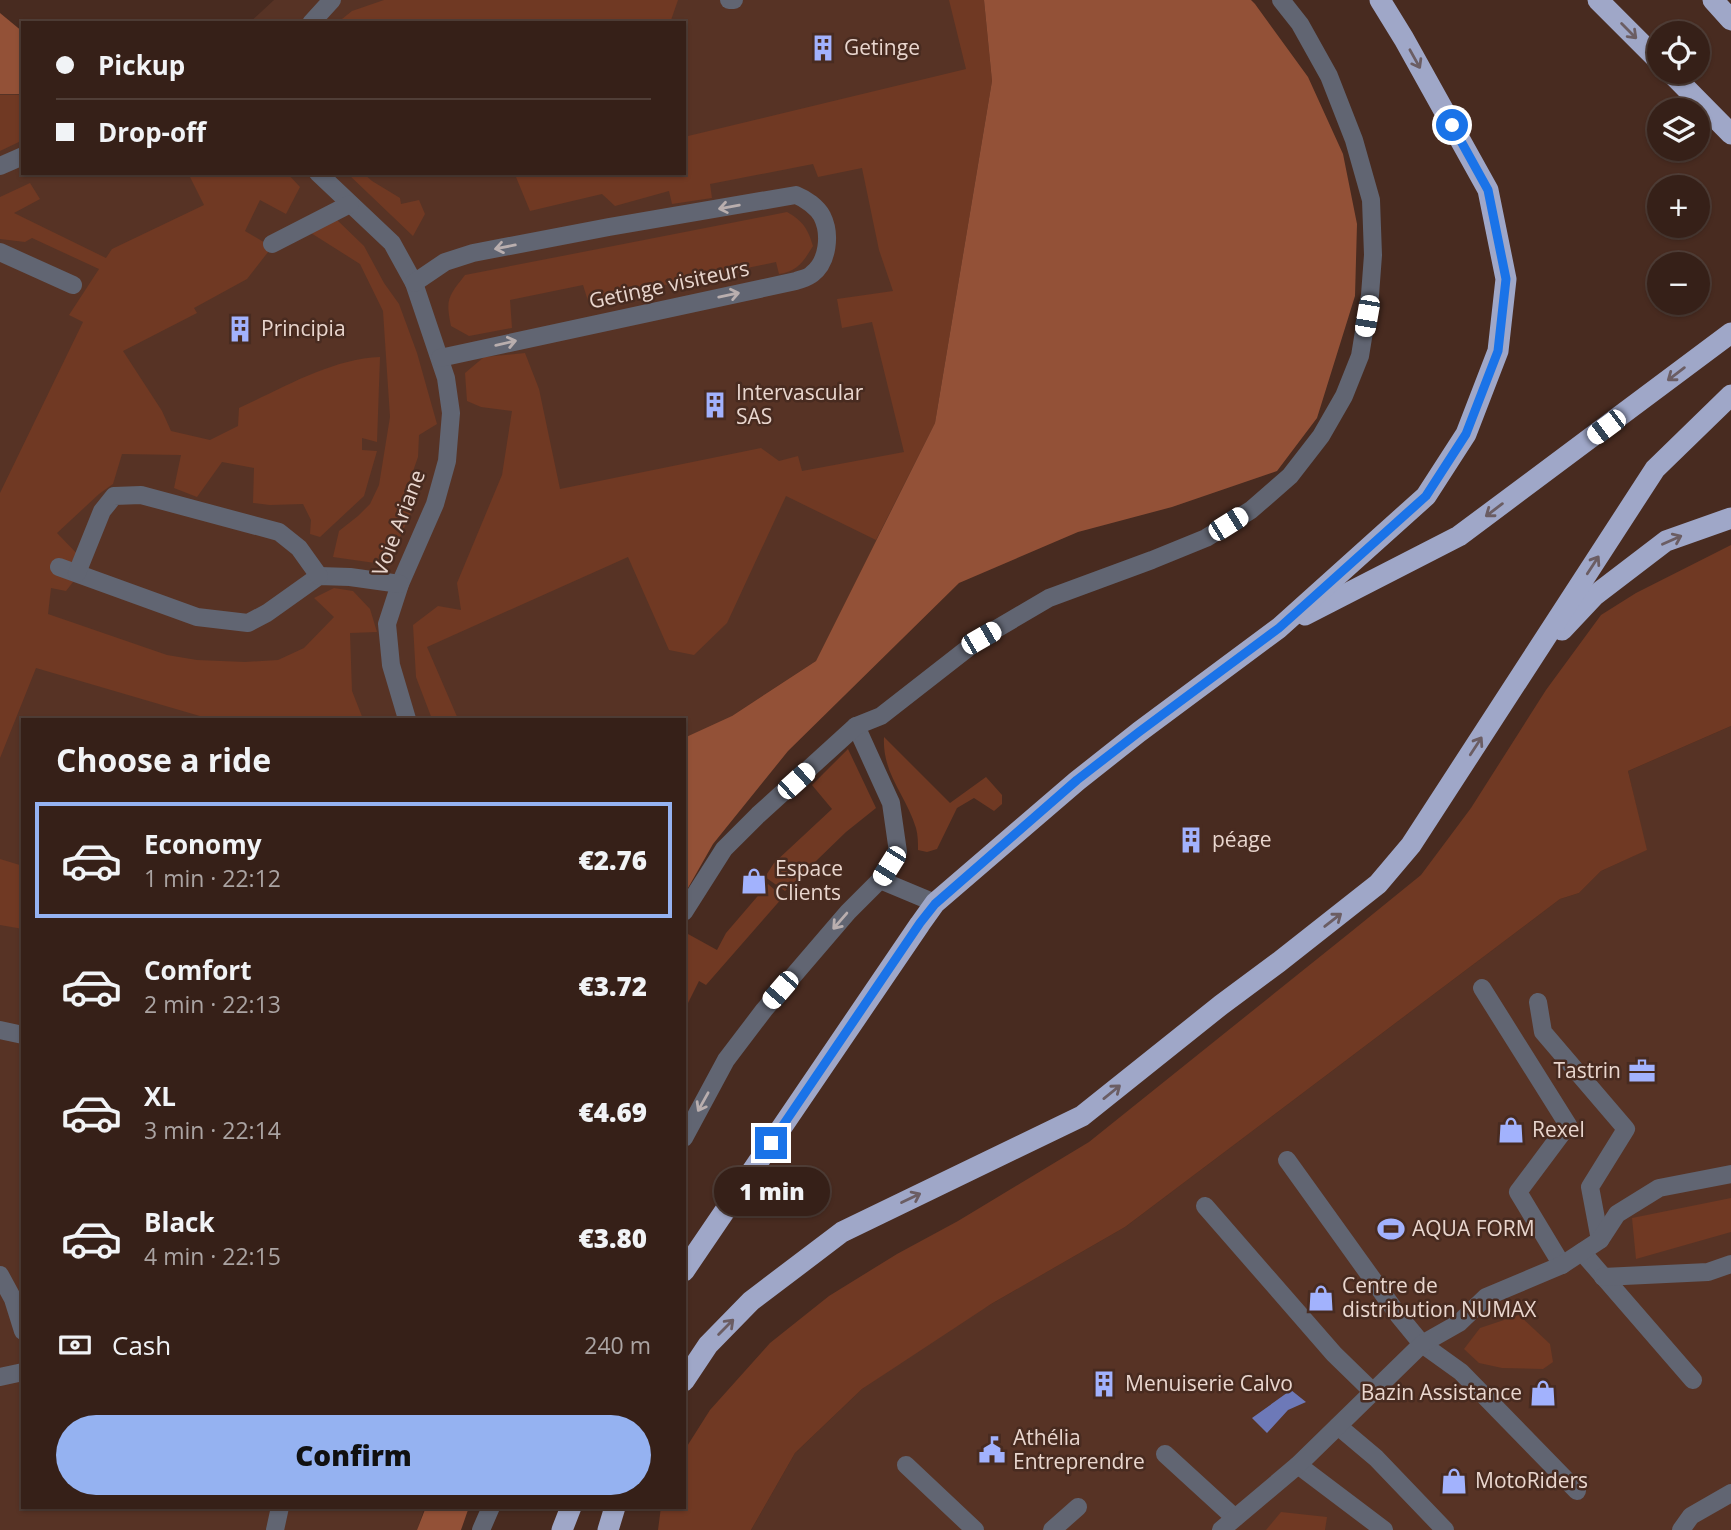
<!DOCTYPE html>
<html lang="en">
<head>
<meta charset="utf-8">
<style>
	:root { --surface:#362018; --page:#3d2821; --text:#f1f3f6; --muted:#aaa3a2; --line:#503e37; --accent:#95b2f1 }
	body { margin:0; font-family:"Open Sans",sans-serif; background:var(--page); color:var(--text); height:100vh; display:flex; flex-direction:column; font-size:26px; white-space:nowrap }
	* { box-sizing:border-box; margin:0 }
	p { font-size:23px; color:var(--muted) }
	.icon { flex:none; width:38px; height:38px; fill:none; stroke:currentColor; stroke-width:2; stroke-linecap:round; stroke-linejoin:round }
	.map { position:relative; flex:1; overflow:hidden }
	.drawer { position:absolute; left:21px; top:718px; width:665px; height:791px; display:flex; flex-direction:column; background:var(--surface); border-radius:0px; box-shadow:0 2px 5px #0004,0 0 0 2px var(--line) }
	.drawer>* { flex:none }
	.banner { position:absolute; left:21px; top:21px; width:665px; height:154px; border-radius:0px; box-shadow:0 2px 5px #0004,0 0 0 2px var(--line); display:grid; align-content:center; height:154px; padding:0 35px; background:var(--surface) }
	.buttons { position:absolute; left:1647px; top:21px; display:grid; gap:14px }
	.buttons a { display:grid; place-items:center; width:63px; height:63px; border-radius:50%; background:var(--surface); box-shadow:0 2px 5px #0004,0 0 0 2px var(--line); font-size:35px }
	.end { position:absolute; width:32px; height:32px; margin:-16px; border:9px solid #1a73e8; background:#fff; box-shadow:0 0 0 4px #fff }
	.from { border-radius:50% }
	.bubble { position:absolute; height:49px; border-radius:24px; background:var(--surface); box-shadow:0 2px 5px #0004,0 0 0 2px var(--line); font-size:23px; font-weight:800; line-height:49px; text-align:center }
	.car { position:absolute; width:21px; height:42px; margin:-21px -10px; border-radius:9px; box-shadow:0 0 5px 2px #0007; background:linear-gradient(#fff 24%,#345 0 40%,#fff 0 76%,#345 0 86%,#fff 0) }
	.banner b { display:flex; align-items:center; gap:24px; height:66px; font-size:26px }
	.banner b+b { border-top:2px solid var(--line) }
	.banner i { width:18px; height:18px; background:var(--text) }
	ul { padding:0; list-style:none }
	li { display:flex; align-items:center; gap:21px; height:116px; margin:0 14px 10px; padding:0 21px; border:4px solid transparent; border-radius:0px }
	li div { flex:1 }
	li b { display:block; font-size:26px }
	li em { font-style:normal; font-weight:800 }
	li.active { border-color:var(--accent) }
	li>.icon { width:63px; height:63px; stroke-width:1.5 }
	h2 { padding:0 35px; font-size:32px; line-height:84px }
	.pay { display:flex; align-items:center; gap:18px; height:77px; padding:0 35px; font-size:26px }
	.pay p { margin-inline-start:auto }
	.action { display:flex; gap:14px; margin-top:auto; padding:14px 35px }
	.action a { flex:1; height:80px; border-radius:42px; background:var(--accent); color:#111; font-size:28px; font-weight:800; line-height:80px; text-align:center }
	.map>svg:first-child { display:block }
	.built { fill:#573325 }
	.green { fill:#703923 }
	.forest { fill:#935137 }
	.water { fill:#6d79b8 }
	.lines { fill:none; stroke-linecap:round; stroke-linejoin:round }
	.minor { stroke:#616572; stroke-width:18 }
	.highway { stroke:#9fa7c8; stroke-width:21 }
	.oneway { stroke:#6b5d63 }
	.oneway2 { stroke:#b9aeae }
	.route { stroke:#1a73e8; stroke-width:9 }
	.labels { text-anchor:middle; stroke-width:5; stroke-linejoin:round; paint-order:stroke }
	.poi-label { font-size:21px; fill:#e9d6ce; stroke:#482b20; text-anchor:start }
	.street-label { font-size:21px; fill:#e9d6ce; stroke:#482b20 }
</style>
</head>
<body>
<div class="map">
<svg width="1731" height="1530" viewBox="0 0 1731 1530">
	<rect width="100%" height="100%" fill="#482b20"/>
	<g class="built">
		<path d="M274,0h710l-49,423 -119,238 -84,55 -48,124v-121h-661v788h402l-8,23h-417v-1436h23v79h661v-150h-435z"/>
		<path d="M1731,726v804h-980l44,-77 67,-64 94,-65 169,-97 435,-328 19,-6 22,-22 45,-21 -18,-79z"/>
	</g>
	<g class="green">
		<path d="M384,0h294l-8,23h-333l15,-12z"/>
		<path d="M949,0h35l8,81 -57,342 -59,117 -90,-44 -59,127 -33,32 -25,-5 -41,-93 -201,90 31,72h-26l-16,-42 -3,-52 25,-19 23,4 -4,-27 45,-108 10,-64 -31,-4 -14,-6 -2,-28 19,-16 41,-4 14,36 21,100 201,-41 18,13 19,-5 4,15 102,-19 -32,-130 -30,6 -5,-29 56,-8 -14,-41 -17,-82 -44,9 -5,-13 -103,20 2,14 -40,6 -3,-13 -54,15 -13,-12 -72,17 -14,-34 16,-4h152v-36l282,-68z"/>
		<path d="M0,95h23v45l-23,11z"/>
		<path d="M188,173h99l13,14 -14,27 -26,-14 -15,31 27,16 -25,32 -53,29 3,5 -74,38 39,60 9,20 39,9 28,-14 1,-18c44,-20 92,-49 141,-51l-3,85 -15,-4v12l15,1 -13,45 -44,41 -10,-3 1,-14 -8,-16 -33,1 -17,-2 1,-35 -32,-6 -25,35 -23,-9 7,-33 -59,-1 -9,30 -14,10 -42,39 30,31 -21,27 -15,-3 -3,26 119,41 30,5 48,2 33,-2 26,-12 30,-31 -20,-19 20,-10 19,3 17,18 7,23 -27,1 2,58 11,28h-153l-174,-51 -36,90v-265l83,-171 -14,-7 30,-46 -67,-31 -7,4 -25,-3v-42l30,-14 10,16 -26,14 92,45 6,-9 92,-44z"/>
		<path d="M347,173h16l9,8 28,17 1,6 18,-4 6,14 -12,22z"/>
		<path d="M787,212c16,9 21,17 26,34 -10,16 -15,25 -34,28l-3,-12 -188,39 -5,-16 -73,15 2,28 -43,8 -18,-10c-6,-28 -2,-30 14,-51z"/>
		<path d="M336,219l28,27 20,37 15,21 18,49 20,71 -18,11 -1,22 -12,34 9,13 -24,53 -16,6 -42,-6 6,-26 19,-15 12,-12 9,-19 11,-68 -7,-106 -23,-47 -49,-31z"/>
		<path d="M1731,545v181l-103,45 19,79 -46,21 -22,22 -19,6 -435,328 -134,77 -129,85 -67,64 -44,77h-93l3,-23h23v-56l26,-41 60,-67 59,-47 68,-42 61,-33 131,-79 263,-211 69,-56 50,-67 75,-118 55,-75 35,-22z"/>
		<path d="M884,737l66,66 36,-26 16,18v9l-8,7 -20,-13 -17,10 -20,41 -10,3 -9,-2c0,-7 0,-15 -2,-22 -10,-33 -34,-54 -32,-91z"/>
		<path d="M848,749l28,59 -30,24 -61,59 -20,-14 9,-14 58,-54 -20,-24z"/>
		<path d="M0,859l23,7v63l-23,-4z"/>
		<path d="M768,884l15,13 -77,88 -7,-4 -15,30v-70l4,-7 29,16 9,-17z"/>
		<path d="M1731,1198v34l-95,27 -4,-41z"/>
		<path d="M1519,1315l31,29 3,18 -10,7 -41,-1 -23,-5 -15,-14 16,-21z"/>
		<path d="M1281,1512l46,5 -2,13h-59z"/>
	</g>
	<g class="forest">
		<path d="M984,0h267l4,4 53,73 35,77 14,70 -2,72 -38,122 -40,53 -105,36 -94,25 -119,51 -171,168 -75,93 -29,51v-157l48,-22 84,-55 119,-238 57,-342z"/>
		<path d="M0,13l23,19v62h-23z"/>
		<path d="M426,1507h43l-8,23h-44z"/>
	</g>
	<path class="water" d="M1291,1390l15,12 -18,8 -21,23 -15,-15z"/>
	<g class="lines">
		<g class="minor">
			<path d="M729,0h5"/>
			<path d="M311,23l21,-23"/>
			<path d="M0,166l23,-10"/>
			<path d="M318,173l74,70 22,40 32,95 5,35 -4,48 -12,43 -35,80 -13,40 4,41 16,54"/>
			<path d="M272,244l78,-40"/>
			<path d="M0,252l73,33"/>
			<path d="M414,283l31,-21 28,-9 136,-26 187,-32c10,4 21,12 26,21 9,18 6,46 -10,58 -4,4 -11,5 -16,7l-356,77"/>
			<path d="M59,567l138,50 51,6 19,-10 52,-37 31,1 50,7"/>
			<path d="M77,573l25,-62 12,-15 27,-1 138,37 20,16 20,28"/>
			<path d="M856,726l35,77 7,49 -18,28"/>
			<path d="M684,912l40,-63 34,-34 98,-89 25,-10 100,-78 68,-40 103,-38 54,-22 45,-28 39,-34 31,-40 23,-40 16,-40 10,-61 3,-40 -2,-55 -17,-60 -25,-64 -29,-52 -19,-24"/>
			<path d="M1482,988l86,137 -50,67 44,73"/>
			<path d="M1538,1002l5,30 83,97 -36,58 10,53"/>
			<path d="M0,1030l23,5"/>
			<path d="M684,1138l42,-78 38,-50 84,-98 32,-32 55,23"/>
			<path d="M1287,1160l112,156 23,28 39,28 116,119"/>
			<path d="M1205,1206l129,148 39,38"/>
			<path d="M1582,1252l111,128"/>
			<path d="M0,1275l13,24 10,32"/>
			<path d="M1603,1277l105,-5 23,-8"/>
			<path d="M0,1377l23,-5"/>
			<path d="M1338,1426l38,32 69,72"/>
			<path d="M1165,1454l70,64"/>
			<path d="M906,1465l69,65"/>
			<path d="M1298,1465l86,65"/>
			<path d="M275,1530l5,-23"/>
			<path d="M481,1530l10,-23"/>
			<path d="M1052,1530l26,-23"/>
			<path d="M1221,1530l77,-65 124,-121 37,-21 27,-26 76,-32 38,-25 17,-26 42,-26 72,-14"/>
			<path d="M1681,1530l10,-14 40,-23"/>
		</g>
		<g class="highway">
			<path d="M1598,0l61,61"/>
			<path d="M1713,0l18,20"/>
			<path d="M1670,72l61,62"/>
			<path d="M1305,615l154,-79 272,-203"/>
			<path d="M1562,630l32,-34 72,-55 65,-23"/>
			<path d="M684,1271l236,-347 15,-21 142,-122 62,-49 140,-104 147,-132 40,-62 32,-83 8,-72 -18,-89 -84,-151 -24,-39"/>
			<path d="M684,1381l24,-36 43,-44 91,-69 240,-116 139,-111 58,-43 99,-78 33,-39 244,-376 76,-74"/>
			<path d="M562,1530l9,-23"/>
			<path d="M608,1530l7,-23"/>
		</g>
	</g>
	<defs><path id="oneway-shaft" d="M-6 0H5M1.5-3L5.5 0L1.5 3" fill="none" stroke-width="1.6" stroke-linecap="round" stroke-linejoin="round" transform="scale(1.75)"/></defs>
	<g class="oneway">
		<use href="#oneway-shaft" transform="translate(1629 31) rotate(45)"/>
		<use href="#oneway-shaft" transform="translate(1415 59) rotate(61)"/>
		<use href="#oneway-shaft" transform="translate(1676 374) rotate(143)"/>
		<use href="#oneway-shaft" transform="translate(1494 510) rotate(143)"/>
		<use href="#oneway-shaft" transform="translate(1672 540) rotate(-24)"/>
		<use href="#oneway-shaft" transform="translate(1593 565) rotate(-57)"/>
		<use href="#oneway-shaft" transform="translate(1476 746) rotate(-57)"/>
		<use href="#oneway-shaft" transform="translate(1333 920) rotate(-38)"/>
		<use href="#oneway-shaft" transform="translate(1112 1092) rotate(-39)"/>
		<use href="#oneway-shaft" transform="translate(911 1198) rotate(-26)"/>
		<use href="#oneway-shaft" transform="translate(726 1327) rotate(-45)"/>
	</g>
	<g class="oneway2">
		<use href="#oneway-shaft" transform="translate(729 207) rotate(170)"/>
		<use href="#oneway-shaft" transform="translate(505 247) rotate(169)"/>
		<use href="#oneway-shaft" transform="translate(729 295) rotate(-12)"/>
		<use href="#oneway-shaft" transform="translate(506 343) rotate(-13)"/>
		<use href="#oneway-shaft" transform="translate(840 921) rotate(131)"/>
		<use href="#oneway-shaft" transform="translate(703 1102) rotate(119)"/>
	</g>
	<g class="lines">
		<path class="route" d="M771,1143l149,-220 15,-19 142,-124 62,-48 140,-104 147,-132 40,-62 32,-83 8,-72 -18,-89 -36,-65"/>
	</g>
	<defs>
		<g id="building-bare" transform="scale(2.1)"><path d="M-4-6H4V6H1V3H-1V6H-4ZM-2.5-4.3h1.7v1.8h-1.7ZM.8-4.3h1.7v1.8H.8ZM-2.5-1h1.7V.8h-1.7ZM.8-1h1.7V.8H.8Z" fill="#a2b2fd" stroke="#482b20" stroke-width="2.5" paint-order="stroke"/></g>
		<g id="shop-bare" transform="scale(2.1)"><path d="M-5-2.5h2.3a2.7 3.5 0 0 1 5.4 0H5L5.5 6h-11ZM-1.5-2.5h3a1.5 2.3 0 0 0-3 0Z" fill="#a2b2fd" stroke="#482b20" stroke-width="2.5" paint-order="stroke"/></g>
		<g id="office-bare" transform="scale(2.1)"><path d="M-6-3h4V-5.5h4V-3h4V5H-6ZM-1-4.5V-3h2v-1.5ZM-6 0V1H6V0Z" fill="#a2b2fd" stroke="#482b20" stroke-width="2.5" paint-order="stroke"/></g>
		<g id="stadium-bare" transform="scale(2.1)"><path d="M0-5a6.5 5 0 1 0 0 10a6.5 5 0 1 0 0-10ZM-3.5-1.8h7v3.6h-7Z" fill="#a2b2fd" stroke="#482b20" stroke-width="2.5" paint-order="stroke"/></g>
		<g id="civic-bare" transform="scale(2.1)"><path d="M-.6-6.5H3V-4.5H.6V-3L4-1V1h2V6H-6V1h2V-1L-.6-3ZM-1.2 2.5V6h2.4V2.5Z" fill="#a2b2fd" stroke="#482b20" stroke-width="2.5" paint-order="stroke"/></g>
	</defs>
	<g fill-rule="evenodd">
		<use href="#building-bare" x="823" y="48"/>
		<use href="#building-bare" x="240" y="329"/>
		<use href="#building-bare" x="715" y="405"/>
		<use href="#building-bare" x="1191" y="840"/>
		<use href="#shop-bare" x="754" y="881"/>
		<use href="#office-bare" x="1642" y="1071"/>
		<use href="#shop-bare" x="1511" y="1130"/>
		<use href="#stadium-bare" x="1391" y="1229"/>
		<use href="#shop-bare" x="1321" y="1298"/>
		<use href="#building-bare" x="1104" y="1384"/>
		<use href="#shop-bare" x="1543" y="1393"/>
		<use href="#civic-bare" x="992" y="1450"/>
		<use href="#shop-bare" x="1454" y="1481"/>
	</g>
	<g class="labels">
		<g class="poi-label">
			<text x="844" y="55">Getinge</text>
			<text x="261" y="336">Principia</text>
			<text x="736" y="400">Intervascular<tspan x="736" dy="24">SAS</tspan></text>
			<text x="1212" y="847">péage</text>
			<text x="775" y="876">Espace<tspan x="775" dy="24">Clients</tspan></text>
			<text x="1621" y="1078" text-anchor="end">Tastrin</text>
			<text x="1532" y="1137">Rexel</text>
			<text x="1412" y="1236">AQUA FORM</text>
			<text x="1342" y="1293">Centre de<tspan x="1342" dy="24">distribution NUMAX</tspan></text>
			<text x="1125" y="1391">Menuiserie Calvo</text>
			<text x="1522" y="1400" text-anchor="end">Bazin Assistance</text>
			<text x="1013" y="1445">Athélia<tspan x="1013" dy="24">Entreprendre</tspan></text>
			<text x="1475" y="1488">MotoRiders</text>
		</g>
		<g class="street-label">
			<text transform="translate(669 285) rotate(-12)" y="7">Getinge visiteurs</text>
			<text transform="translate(399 523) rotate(-69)" y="7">Voie Ariane</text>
		</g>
	</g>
</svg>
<div class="buttons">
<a><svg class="icon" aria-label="locate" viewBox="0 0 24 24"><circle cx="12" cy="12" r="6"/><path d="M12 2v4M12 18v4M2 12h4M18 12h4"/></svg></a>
<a><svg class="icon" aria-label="layers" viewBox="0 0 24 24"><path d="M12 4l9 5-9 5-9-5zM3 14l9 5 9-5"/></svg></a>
<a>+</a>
<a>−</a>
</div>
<i class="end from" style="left:1452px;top:125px"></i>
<i class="end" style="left:771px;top:1143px"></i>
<div class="bubble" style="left:714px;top:1167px;width:116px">1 min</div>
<i class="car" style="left:1367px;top:316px;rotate:190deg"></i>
<i class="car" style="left:1606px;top:427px;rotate:233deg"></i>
<i class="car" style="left:1228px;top:524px;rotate:58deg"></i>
<i class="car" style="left:981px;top:638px;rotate:60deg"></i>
<i class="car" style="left:796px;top:781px;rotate:48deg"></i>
<i class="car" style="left:889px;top:866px;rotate:212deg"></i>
<i class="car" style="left:780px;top:990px;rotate:221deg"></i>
<div class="banner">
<b><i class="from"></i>Pickup</b>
<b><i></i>Drop-off</b>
</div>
<section class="drawer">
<h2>Choose a ride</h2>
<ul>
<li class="active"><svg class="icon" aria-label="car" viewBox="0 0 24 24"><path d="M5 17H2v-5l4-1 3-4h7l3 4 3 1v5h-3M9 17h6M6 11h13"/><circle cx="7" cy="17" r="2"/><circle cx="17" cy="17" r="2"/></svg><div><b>Economy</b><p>1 min · 22:12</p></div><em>€2.76</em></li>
<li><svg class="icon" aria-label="car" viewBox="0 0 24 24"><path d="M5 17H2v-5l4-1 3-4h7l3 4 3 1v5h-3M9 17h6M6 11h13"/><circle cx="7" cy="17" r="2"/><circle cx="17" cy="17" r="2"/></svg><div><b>Comfort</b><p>2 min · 22:13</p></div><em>€3.72</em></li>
<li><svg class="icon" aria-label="car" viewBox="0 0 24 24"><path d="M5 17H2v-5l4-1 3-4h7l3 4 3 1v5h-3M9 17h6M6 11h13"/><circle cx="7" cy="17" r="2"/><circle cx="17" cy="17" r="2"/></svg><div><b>XL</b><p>3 min · 22:14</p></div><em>€4.69</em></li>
<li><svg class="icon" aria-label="car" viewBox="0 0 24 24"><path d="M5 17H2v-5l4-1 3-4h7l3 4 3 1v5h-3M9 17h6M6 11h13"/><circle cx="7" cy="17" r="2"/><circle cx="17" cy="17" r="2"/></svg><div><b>Black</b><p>4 min · 22:15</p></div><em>€3.80</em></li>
</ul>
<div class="pay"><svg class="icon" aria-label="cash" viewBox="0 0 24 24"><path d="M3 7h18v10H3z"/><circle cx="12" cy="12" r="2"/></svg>Cash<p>240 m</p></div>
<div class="action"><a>Confirm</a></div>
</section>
</div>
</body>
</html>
